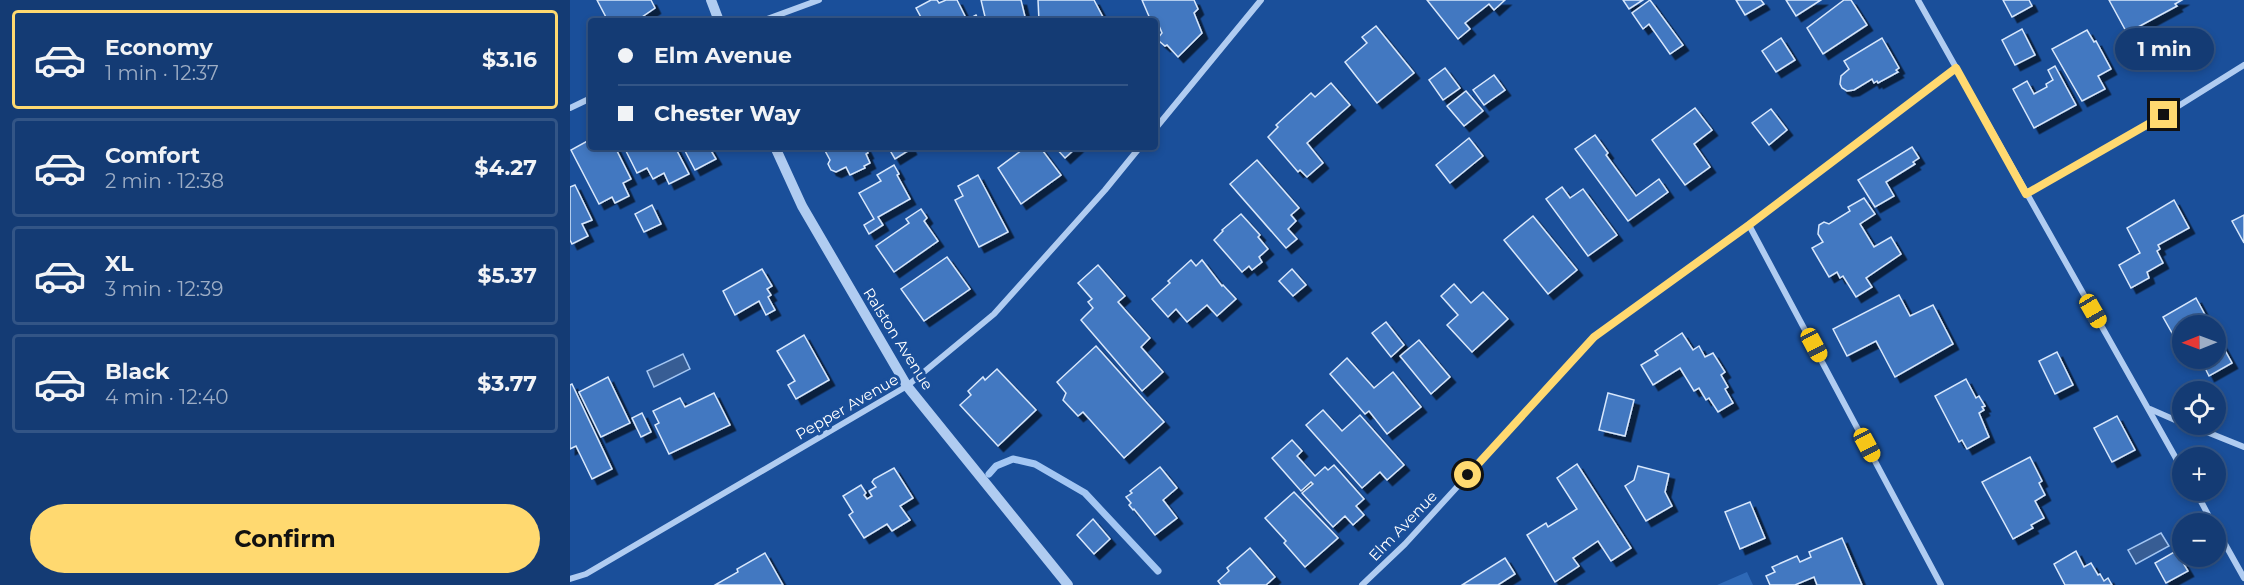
<!DOCTYPE html>
<html lang="en">
<head>
<meta charset="utf-8">
<style>
	:root { --surface:#143b74; --page:#21467c; --text:#f1f3f6; --muted:#9dadc5; --line:#335586; --accent:#ffd970 }
	body { margin:0; font-family:Montserrat,sans-serif; background:var(--page); color:var(--text); height:100vh; display:flex; flex-direction:column; font-size:22px; white-space:nowrap }
	* { box-sizing:border-box; margin:0 }
	p { font-size:20px; color:var(--muted) }
	.icon { flex:none; width:33px; height:33px; fill:none; stroke:currentColor; stroke-width:2; stroke-linecap:round; stroke-linejoin:round }
	.map { position:relative; flex:1; overflow:hidden }
	.panel { display:flex; flex-direction:column; background:var(--surface); width:570px }
	.panel>* { flex:none }
	.hud { position:absolute; left:18px; top:18px; width:570px; height:132px; border-radius:6px; box-shadow:0 3px 9px #0003,0 0 0 2px var(--line); display:grid; align-content:center; height:132px; padding:0 30px; background:var(--surface) }
	.needle { width:39px; rotate:269deg }
	.controls { position:absolute; left:1602px; top:315px; display:grid; gap:12px }
	.controls a { display:grid; place-items:center; width:54px; height:54px; border-radius:50%; background:var(--surface); box-shadow:0 3px 9px #0003,0 0 0 2px var(--line); font-size:30px }
	.end { position:absolute; width:27px; height:27px; margin:-14px; border:8px solid #ffd970; background:#111; box-shadow:0 0 0 3px #111 }
	.from { border-radius:50% }
	.bubble { position:absolute; height:42px; border-radius:21px; background:var(--surface); box-shadow:0 3px 9px #0003,0 0 0 2px var(--line); font-size:20px; font-weight:700; line-height:42px; text-align:center }
	.car { position:absolute; width:18px; height:36px; margin:-18px -9px; border-radius:8px; box-shadow:0 0 4px 2px #0007; background:linear-gradient(#f5c518 24%,#345 0 40%,#f5c518 0 76%,#345 0 86%,#f5c518 0) }
	.hud b { display:flex; align-items:center; gap:21px; height:57px; font-size:22px }
	.hud b+b { border-top:2px solid var(--line) }
	.hud i { width:15px; height:15px; background:var(--text) }
	ul { padding:10px 0 0; list-style:none }
	li { display:flex; align-items:center; gap:18px; height:99px; margin:0 12px 9px; padding:0 18px; border:3px solid var(--line); border-radius:6px }
	li div { flex:1 }
	li b { display:block; font-size:22px }
	li em { font-style:normal; font-weight:700 }
	li.active { border-color:var(--accent) }
	li>.icon { width:54px; height:54px; stroke-width:1.5 }
	.primary-button { display:flex; gap:12px; margin-top:auto; padding:12px 30px }
	.primary-button a { flex:1; height:69px; border-radius:36px; background:var(--accent); color:#111; font-size:24px; font-weight:700; line-height:69px; text-align:center }
	main { display:flex; flex:1; min-height:0 }
	.map>svg:first-child { display:block }
	.green { fill:#2e69b7 }
	.water { fill:#375d94; stroke:#a3c6f3; stroke-width:1.5 }
	.lines { fill:none; stroke-linecap:round; stroke-linejoin:round }
	.stream { stroke:#a3c6f3; stroke-width:7 }
	.building { fill:#4378c1; stroke:#d7e7fc; stroke-width:1.5; filter:url(#shadow) }
	.minor { stroke:#b0ccf1; stroke-width:6 }
	.tertiary { stroke:#b0ccf1; stroke-width:10 }
	.route { stroke:#ffd970; stroke-width:8 }
	.labels { text-anchor:middle; stroke-width:6; stroke-linejoin:round; paint-order:stroke }
	.street-label { font-size:15px; fill:#fff; stroke:#1a4f9a }
</style>
</head>
<body>
<main>
<section class="panel">
<ul>
<li class="active"><svg class="icon" aria-label="car" viewBox="0 0 24 24"><path d="M5 17H2v-5l4-1 3-4h7l3 4 3 1v5h-3M9 17h6M6 11h13"/><circle cx="7" cy="17" r="2"/><circle cx="17" cy="17" r="2"/></svg><div><b>Economy</b><p>1 min · 12:37</p></div><em>$3.16</em></li>
<li><svg class="icon" aria-label="car" viewBox="0 0 24 24"><path d="M5 17H2v-5l4-1 3-4h7l3 4 3 1v5h-3M9 17h6M6 11h13"/><circle cx="7" cy="17" r="2"/><circle cx="17" cy="17" r="2"/></svg><div><b>Comfort</b><p>2 min · 12:38</p></div><em>$4.27</em></li>
<li><svg class="icon" aria-label="car" viewBox="0 0 24 24"><path d="M5 17H2v-5l4-1 3-4h7l3 4 3 1v5h-3M9 17h6M6 11h13"/><circle cx="7" cy="17" r="2"/><circle cx="17" cy="17" r="2"/></svg><div><b>XL</b><p>3 min · 12:39</p></div><em>$5.37</em></li>
<li><svg class="icon" aria-label="car" viewBox="0 0 24 24"><path d="M5 17H2v-5l4-1 3-4h7l3 4 3 1v5h-3M9 17h6M6 11h13"/><circle cx="7" cy="17" r="2"/><circle cx="17" cy="17" r="2"/></svg><div><b>Black</b><p>4 min · 12:40</p></div><em>$3.77</em></li>
</ul>
<div class="primary-button"><a>Confirm</a></div>
</section>
<div class="map">
<svg width="1674" height="585" viewBox="0 0 1674 585">
	<defs>
		<filter id="shadow"><feDropShadow dx="5.5" dy="5.5" stdDeviation="0" flood-color="#0009"/></filter>
	</defs>
	<rect width="100%" height="100%" fill="#1a4f9a"/>
	<path class="green" d="M1177,572l6,13h-36z"/>
	<g class="water">
		<path d="M113,354l7,15 -36,18 -7,-16z"/>
		<path d="M1591,533l8,13 -33,18 -8,-14z"/>
	</g>
	<g class="lines">
		<path class="stream" d="M419,474l7,-8 17,-7 22,5 50,29 73,78"/>
	</g>
	<g class="building">
		<path d="M27,0h54l4,8 -19,13h-28z"/>
		<path d="M361,0h6l2,3 7,-3h11l10,20 9,-5 3,6h-56l-7,-13z"/>
		<path d="M411,0h40l5,21h-40z"/>
		<path d="M468,0h56l11,21h-66z"/>
		<path d="M572,0h52l4,9 -4,4 8,20 -24,24 -11,-12 -2,1 -6,-5 -1,-3 4,-5 -6,-14 -5,2z"/>
		<path d="M857,0h78l-11,10 -5,-6 -24,19 5,6 -12,10z"/>
		<path d="M1053,0h20l-14,9z"/>
		<path d="M1080,0l33,45 -13,9 -21,-30 -6,5 -11,-16z"/>
		<path d="M1166,0h25l3,4 -19,11z"/>
		<path d="M1216,0h35l-25,16z"/>
		<path d="M1274,0h7l16,25 -44,29 -16,-26z"/>
		<path d="M1433,0h26l3,6 -20,11z"/>
		<path d="M1539,0h73l-7,4 2,2 -50,27z"/>
		<path d="M806,26l38,47 -37,30 -32,-41 22,-19 -5,-6z"/>
		<path d="M1452,29l13,26 -20,10 -13,-25z"/>
		<path d="M1517,30l7,12 2,-1 15,28 -13,7 7,13 -23,12 -30,-52z"/>
		<path d="M1211,38l14,22 -19,12 -14,-21z"/>
		<path d="M1312,38l17,30 -3,2 2,2 -20,11 -1,-2 -3,2 -2,-4 -18,11 -7,1 -5,-3 -2,-4 1,-8 8,-7 -5,-8z"/>
		<path d="M1485,66l21,39 -42,23 -21,-39 14,-8 7,13 13,-7 -1,-3 7,-4 -5,-10z"/>
		<path d="M875,68l15,20 -17,12 -14,-20z"/>
		<path d="M924,75l11,15 -21,15 -11,-15z"/>
		<path d="M761,83l19,22 -43,38 16,20 -16,14 -7,-7 -2,2 -30,-35 10,-10 -2,-2 35,-32 4,4z"/>
		<path d="M896,91l17,20 -19,15 -17,-20z"/>
		<path d="M1125,108l17,22 -18,14 16,23 -25,18 -33,-45z"/>
		<path d="M1201,109l16,21 -18,15 -17,-22z"/>
		<path d="M1025,135l13,18 -2,2 30,41 23,-17 9,13 -40,29 -53,-72z"/>
		<path d="M899,138l14,18 -33,27 -14,-18z"/>
		<path d="M21,139v8h24l16,32 -8,4 6,13 -14,7 -3,-6 -13,7 -28,-54z"/>
		<path d="M54,147h51l14,27 -20,10 -5,-11 -11,6 -6,-11 -10,5z"/>
		<path d="M113,147h26l7,12 -21,11z"/>
		<path d="M253,147h42l3,6 -2,1 4,9 -6,3 1,2 -15,7 -4,-8 -10,5 -5,-2 -3,-6 2,-4z"/>
		<path d="M318,147h22l1,2 -16,10z"/>
		<path d="M449,147h21l21,28 -40,29 -23,-36 24,-18z"/>
		<path d="M485,147h22l-12,11z"/>
		<path d="M1342,147l7,11 -6,4 2,2 -29,18 8,14 -19,11 -17,-27z"/>
		<path d="M687,160l42,48 -8,7 5,6 -8,8 9,10 -11,9 -56,-64z"/>
		<path d="M324,165l5,9 -2,1 13,24 -32,18 5,8 -14,9 -5,-9 10,-6 -15,-26 22,-12 -4,-6z"/>
		<path d="M408,175l30,57 -29,15 -24,-47 8,-4 -5,-10z"/>
		<path d="M5,185l17,35 -10,4 6,12 -16,8 -2,-4v-53z"/>
		<path d="M992,187l8,11 13,-9 34,46 -29,21 -42,-57z"/>
		<path d="M1294,198l11,16 -15,10 14,23 17,-10 10,17 -35,24 6,9 -16,10 -13,-21 -3,2 -3,-6 -8,5 -17,-29 11,-6 -5,-8 1,-9 5,-3 5,2 21,-13 -2,-4z"/>
		<path d="M1604,200l15,28 -31,17 2,4 -3,2 6,12 -16,9 2,6 -18,10 -12,-23 21,-12 -13,-25z"/>
		<path d="M82,205l9,19 -17,8 -9,-18z"/>
		<path d="M351,209l6,9 -3,3 14,20 -44,31 -18,-26 33,-23 -3,-4z"/>
		<path d="M671,214l19,21 -2,2 10,12 -9,8 3,5 -10,8 -3,-4 -7,6 -28,-32 9,-9 -1,-1z"/>
		<path d="M1674,215v28l-12,-22z"/>
		<path d="M963,216l44,54 -29,24 -44,-54z"/>
		<path d="M377,257l23,32 -46,32 -23,-32z"/>
		<path d="M621,260l5,6 6,-6 20,26 1,-1 13,14 -19,17 -10,-11 -20,17 -11,-13 -8,8 -16,-18 18,-16 -2,-2z"/>
		<path d="M528,265l27,31 -7,6 32,36 -9,9 22,25 -21,19 -61,-71 12,-12 -5,-6 4,-3 -14,-16z"/>
		<path d="M192,269l10,17 -5,3 4,6 -3,2 7,13 -9,5 -7,-14 -24,14 -12,-24z"/>
		<path d="M722,269l14,16 -13,11 -14,-15z"/>
		<path d="M884,284l17,19 12,-11 25,27 -36,33 -25,-27 11,-10 -17,-19z"/>
		<path d="M1329,295l11,21 23,-11 20,39 -58,33 -19,-36 -29,15 -14,-27z"/>
		<path d="M1626,298l15,28h-29v13l-1,-2 -5,3 -13,-23z"/>
		<path d="M816,322l18,23 -13,12 -19,-24z"/>
		<path d="M1112,333l11,17 6,-4 6,11 8,-4 12,19 -4,3 7,12 -3,2 8,14 -15,9 -9,-14 -3,2 -7,-12 -5,3 -14,-23 -27,17 -12,-20 17,-10 -3,-4z"/>
		<path d="M1646,334l16,29 -23,13 -9,-18h16z"/>
		<path d="M234,335l25,45 -33,19 -8,-14 7,-4 -18,-30z"/>
		<path d="M849,340l31,37 -19,17 -31,-38z"/>
		<path d="M526,346l68,76 -40,36 -41,-46 -5,4 -15,-16 3,-7 -9,-11z"/>
		<path d="M1487,352l16,33 -18,9 -16,-33z"/>
		<path d="M777,358l27,30 19,-16 28,35 -34,27 -18,-23 -4,3 -35,-40z"/>
		<path d="M427,369l39,41 -38,36 -38,-41 11,-10 -3,-4 15,-14 2,3z"/>
		<path d="M38,377l22,46 -29,14 -22,-45z"/>
		<path d="M1396,379l10,19 3,-2 6,10 -3,1 2,3 -5,3 10,24 -22,12 -5,-9 -3,2 -24,-46z"/>
		<path d="M2,384l40,85 -20,10 -16,-33 -6,3v-64z"/>
		<path d="M144,393l16,32 -61,29 -14,-29 4,-2 -6,-12 27,-13 5,9z"/>
		<path d="M1038,393l26,7 -9,36 -26,-6z"/>
		<path d="M753,410l19,21 18,-16 44,50 -17,15 -7,-8 -18,16 -56,-63z"/>
		<path d="M72,413l9,19 -10,5 -9,-19z"/>
		<path d="M1547,416l18,34 -23,12 -18,-34z"/>
		<path d="M722,440l10,11 -5,5 18,20 10,-9 3,3 6,-5 30,34 -8,7 8,9 -11,10 -8,-9 -12,11 -31,-34 11,-9 -2,-2 -10,9 -29,-33z"/>
		<path d="M1460,457l12,24 -3,2 6,12 -10,6 9,17 -13,7 2,3 -20,11 -31,-57z"/>
		<path d="M1007,464l54,84 -20,13 -13,-20 -25,17 6,8 -24,16 -28,-47 19,-12 2,4 29,-18 -20,-31z"/>
		<path d="M1068,466l31,8 -4,18 7,14 -26,15 -21,-35 9,-6z"/>
		<path d="M590,467l17,21 -14,12 14,18 -22,17 -21,-26 -1,1 -4,-5 2,-2 -5,-6 6,-4 -2,-2z"/>
		<path d="M324,468l19,30 -13,8 10,14 -18,11 -5,-7 -23,14 -15,-23 4,-3 -10,-16 18,-11 5,8 -2,2 3,4 5,-3 -3,-5 7,-4 -4,-5 2,-3z"/>
		<path d="M724,492l44,46 -33,29 -21,-24 2,-2 -21,-23z"/>
		<path d="M1180,502l15,36 -25,11 -15,-37z"/>
		<path d="M523,519l17,20 -16,15 -17,-19z"/>
		<path d="M1272,538l20,47h-45l-3,-8 -19,8h-25l-4,-9 9,-4 -3,-5 25,-11 3,6 11,-5 -2,-5z"/>
		<path d="M680,548l25,29 -9,8h-45l-3,-4 11,-10 -2,-3z"/>
		<path d="M1506,551l8,16 7,-4 7,12 2,-1 4,7 4,-3 4,7h-47l-11,-21z"/>
		<path d="M1606,551l12,20 -22,12 -11,-20z"/>
		<path d="M195,553l18,32h-68l23,-13 -1,-3z"/>
		<path d="M935,558l10,16 -17,11h-36z"/>
	</g>
	<g class="lines">
		<g class="minor">
			<path d="M1348,0l264,469"/>
			<path d="M192,21l57,-21"/>
			<path d="M0,108l21,-10"/>
			<path d="M585,129l106,-129"/>
			<path d="M1456,194l138,-79 80,-50"/>
			<path d="M1179,225l192,360"/>
			<path d="M1580,409l32,14"/>
			<path d="M1617,424l57,23"/>
			<path d="M1625,490l18,34"/>
			<path d="M1646,528l28,50"/>
			<path d="M0,579l16,-5 321,-188 87,-72 111,-124 35,-43"/>
			<path d="M792,585l43,-41 189,-207 155,-112 207,-157"/>
		</g>
		<g class="tertiary">
			<path d="M141,0l8,21"/>
			<path d="M205,147l27,59 105,180 161,199"/>
		</g>
	</g>
	<g class="lines">
		<path class="route" d="M898,475l126,-138 155,-112 207,-157 70,126 138,-79"/>
	</g>
	<g class="labels">
		<g class="street-label">
			<text transform="translate(328 339) rotate(58)" y="5">Ralston Avenue</text>
			<text transform="translate(277 407) rotate(-30)" y="5">Pepper Avenue</text>
			<text transform="translate(833 526) rotate(-46)" y="5">Elm Avenue</text>
		</g>
	</g>
</svg>
<div class="controls">
<a><svg class="needle" viewBox="-14 -14 28 28"><path d="M0-13l5 13h-10z" fill="#e53935"/><path d="M0 13l5-13h-10z" fill="#9dadc5"/></svg></a>
<a><svg class="icon" aria-label="locate" viewBox="0 0 24 24"><circle cx="12" cy="12" r="6"/><path d="M12 2v4M12 18v4M2 12h4M18 12h4"/></svg></a>
<a>+</a>
<a>−</a>
</div>
<i class="end from" style="left:898px;top:475px"></i>
<i class="end" style="left:1594px;top:115px"></i>
<div class="bubble" style="left:1545px;top:28px;width:99px">1 min</div>
<i class="car" style="left:1523px;top:311px;rotate:150deg"></i>
<i class="car" style="left:1244px;top:345px;rotate:152deg"></i>
<i class="car" style="left:1297px;top:445px;rotate:152deg"></i>
<div class="hud">
<b><i class="from"></i>Elm Avenue</b>
<b><i></i>Chester Way</b>
</div>
</div>
</main>
</body>
</html>
